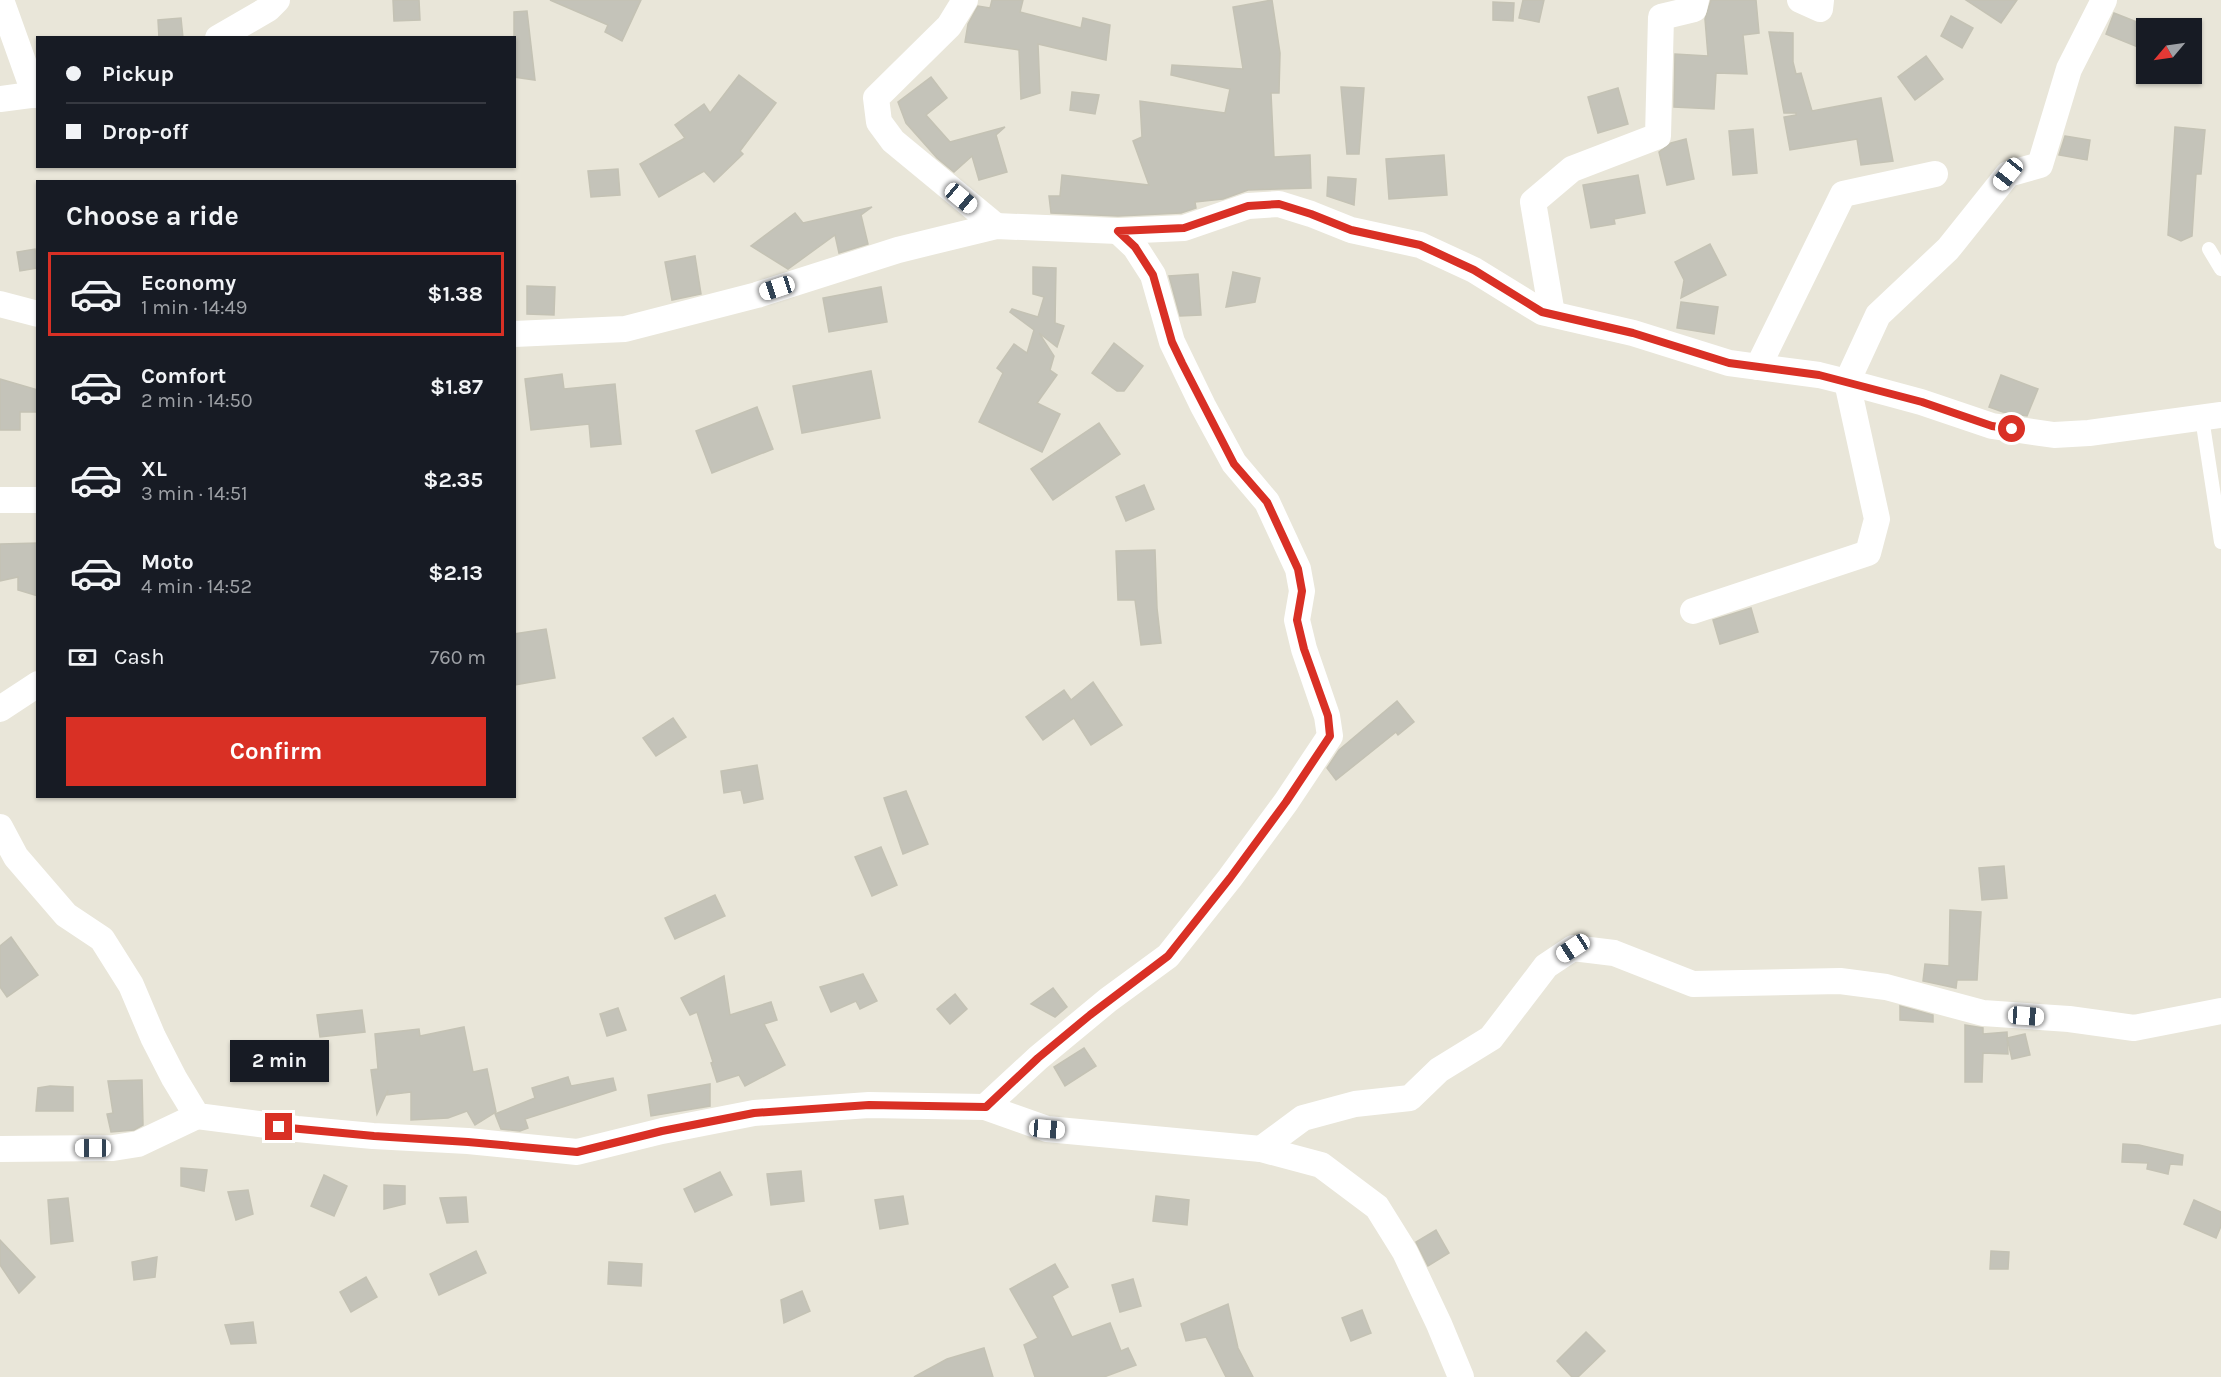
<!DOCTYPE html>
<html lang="en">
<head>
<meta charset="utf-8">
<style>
	:root { --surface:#171b24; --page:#242831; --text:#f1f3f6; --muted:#9ea1a6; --line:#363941; --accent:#d93025 }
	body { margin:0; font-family:Karla,sans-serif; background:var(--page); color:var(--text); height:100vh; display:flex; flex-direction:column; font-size:22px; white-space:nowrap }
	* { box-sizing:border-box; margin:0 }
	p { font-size:20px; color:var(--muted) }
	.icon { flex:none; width:33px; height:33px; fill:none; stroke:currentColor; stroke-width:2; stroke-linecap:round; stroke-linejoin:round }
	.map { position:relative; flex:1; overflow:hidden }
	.drawer { position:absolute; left:36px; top:180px; width:480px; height:618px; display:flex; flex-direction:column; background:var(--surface); border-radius:0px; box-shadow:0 2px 4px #0004 }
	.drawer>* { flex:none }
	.banner { position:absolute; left:36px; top:36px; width:480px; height:132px; border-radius:0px; box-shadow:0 2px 4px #0004; display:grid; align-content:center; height:132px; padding:0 30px; background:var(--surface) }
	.needle { width:39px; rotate:241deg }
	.fabs { position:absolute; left:2136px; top:18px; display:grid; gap:12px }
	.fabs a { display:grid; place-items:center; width:66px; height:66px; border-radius:0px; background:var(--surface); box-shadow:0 2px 4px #0004; font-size:30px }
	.end { position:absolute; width:27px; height:27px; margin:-14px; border:8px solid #d93025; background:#fff; box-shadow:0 0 0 3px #fff }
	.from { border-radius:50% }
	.bubble { position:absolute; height:42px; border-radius:0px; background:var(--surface); box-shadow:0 2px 4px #0004; font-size:20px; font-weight:700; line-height:42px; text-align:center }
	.car { position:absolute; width:18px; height:36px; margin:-18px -9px; border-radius:8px; box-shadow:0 0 4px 2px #0007; background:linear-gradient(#fff 24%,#345 0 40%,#fff 0 76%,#345 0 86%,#fff 0) }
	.banner b { display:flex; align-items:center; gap:21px; height:57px; font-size:22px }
	.banner b+b { border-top:2px solid var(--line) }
	.banner i { width:15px; height:15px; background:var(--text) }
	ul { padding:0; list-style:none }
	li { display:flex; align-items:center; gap:18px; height:84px; margin:0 12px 9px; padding:0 18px; border:3px solid transparent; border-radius:0px }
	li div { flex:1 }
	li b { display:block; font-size:22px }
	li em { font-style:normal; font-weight:700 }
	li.active { border-color:var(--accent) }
	li>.icon { width:54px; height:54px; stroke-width:1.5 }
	h2 { padding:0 30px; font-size:27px; line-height:72px }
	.pay { display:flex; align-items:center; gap:15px; height:66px; padding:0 30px; font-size:22px }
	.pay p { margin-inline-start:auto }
	.cta { display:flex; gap:12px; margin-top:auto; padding:12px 30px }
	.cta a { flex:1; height:69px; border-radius:0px; background:var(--accent); color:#fff; font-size:24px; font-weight:700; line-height:69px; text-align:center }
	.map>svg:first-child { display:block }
	.building { fill:#c4c3b9; stroke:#c4c2b4; stroke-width:1.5 }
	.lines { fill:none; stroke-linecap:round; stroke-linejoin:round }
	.service { stroke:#fff; stroke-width:14 }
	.minor { stroke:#fff; stroke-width:26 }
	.route { stroke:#d93025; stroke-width:8 }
</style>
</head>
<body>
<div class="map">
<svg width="2221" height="1377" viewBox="0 0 2221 1377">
	<rect width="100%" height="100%" fill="#e9e6d9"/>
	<g class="building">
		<path d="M393,0h26l1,20 -26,1z"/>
		<path d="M550,0h91l-19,41 -17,-9 3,-7z"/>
		<path d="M992,0h31l-3,12 61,16 2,-10 27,7 -4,35 -68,-16 2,49 -19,6 -2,-49 -54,-8 3,-18 10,-18 12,2z"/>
		<path d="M1272,0l8,53 -1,40h-8l3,64 36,-2 1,33 -63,2 -25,9 -28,3 1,6 -15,5 -63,3 -67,-3 -2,-17h11l2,-21 87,10 -16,-44 9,-4 -2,-36 85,12 5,-24 -59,-14 1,-10 71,4 -10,-62z"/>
		<path d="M1523,0h21l-5,22 -20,-4z"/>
		<path d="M1711,0h45l3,33 -16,2 4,39 -31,-1 -2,36 -40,-2 1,-53 33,2 -3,-37z"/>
		<path d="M1966,0h51l-16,23z"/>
		<path d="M1493,2l21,1 -1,18 -20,-1z"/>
		<path d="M527,11l8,69 -21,-3v-65z"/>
		<path d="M2114,13l33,13 -9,21 -32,-13z"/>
		<path d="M1951,16l22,12 -11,20 -21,-12z"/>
		<path d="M181,18l2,20h-24l-1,-18z"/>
		<path d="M1769,32l24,1v29l3,12 5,-1 11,38 69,-13 12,63 -32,4 -4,-26 -67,11 -6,-33 12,-2v-2h-12z"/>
		<path d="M1926,56l17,23 -28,21 -17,-23z"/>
		<path d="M739,75l37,28 -36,48 3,3 -29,28 -10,-11 -45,26 -19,-33 45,-26 -10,-13 29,-21 6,9z"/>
		<path d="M931,77l16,21 -21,17 24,27 55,-15 -9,8 11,37 -28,8 -7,-24 -18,16 -17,-14 -31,-35 -8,-21z"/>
		<path d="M1341,87l23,1 -5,66h-12z"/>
		<path d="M1618,88l10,36 -30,9 -10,-36z"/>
		<path d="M1072,92l27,3 -4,19 -25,-4z"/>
		<path d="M2175,127l30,3 -4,44h-5l-4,62 -11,5 -13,-6z"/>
		<path d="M1753,129l4,44 -24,2 -4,-44z"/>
		<path d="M2065,136l25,4 -3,20 -28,-5z"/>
		<path d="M1686,139l8,40 -27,6 -8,-33 12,-9z"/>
		<path d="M1444,155l3,40 -58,4 -3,-40z"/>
		<path d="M618,169l2,26 -29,2 -3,-26z"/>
		<path d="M1638,175l7,38 -31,6 1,5 -24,4 -8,-43z"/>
		<path d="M1328,177l28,2 -2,26 -27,-9z"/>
		<path d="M872,207l-11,8 7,29 -29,9 -4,-18 -47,34 -37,-23 44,-33 8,10z"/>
		<path d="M1710,244l16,31 -45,23 3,-18 -9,-18z"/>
		<path d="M35,249l3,19 -18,3 -3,-19z"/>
		<path d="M695,256l6,38 -29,6 -7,-38z"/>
		<path d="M1033,267l23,1 -1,55 9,3 -7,21 -18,-14 15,23 -4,14 7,5 -20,28 23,11 -18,38 -63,-30 24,-49 -6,-5 17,-24 13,9 7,-23 -24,-18 2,-3 26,8 6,-20 -11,-3z"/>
		<path d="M1233,272l27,6 -5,24 -29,5z"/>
		<path d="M1198,274l3,41 -21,1 -11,-40z"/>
		<path d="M527,286l28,1 -1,28 -27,-1z"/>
		<path d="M881,287l6,35 -58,10 -6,-34z"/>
		<path d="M1681,302l37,5 -4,27 -37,-6z"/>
		<path d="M1114,343l29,23 -19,25h-7l-25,-18z"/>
		<path d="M871,371l9,47 -78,15 -9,-47z"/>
		<path d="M562,374l2,15 51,-5 6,60 -30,3 -2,-23 -58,6 -6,-51z"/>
		<path d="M2001,375l37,14 -11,27 -24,-4 -14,-5z"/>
		<path d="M0,379l38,11v22h-18v18h-20z"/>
		<path d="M757,407l16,42 -61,24 -16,-42z"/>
		<path d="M1099,423l21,31 -67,46 -22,-31z"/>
		<path d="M1144,485l10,24 -28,12 -10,-24z"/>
		<path d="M38,543v53l-20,-6v-13l-18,4v-37z"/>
		<path d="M1155,550l2,58 4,35 -20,2 -6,-45h-17l-2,-49z"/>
		<path d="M1751,608l7,24 -38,12 -7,-24z"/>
		<path d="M546,629l9,49 -41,7v-51z"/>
		<path d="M1093,682l29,43 -31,20 -17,-27 -31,22 -17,-23 38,-27 7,10z"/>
		<path d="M1397,701l17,21 -16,13 -2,-3 -60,48 -9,-12 12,-18z"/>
		<path d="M673,718l13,19 -30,19 -13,-18z"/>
		<path d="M757,765l6,34 -19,4 -3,-13 -17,3 -3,-22z"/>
		<path d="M906,791l22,53 -25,10 -19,-56z"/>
		<path d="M881,847l16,38 -25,11 -17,-39z"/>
		<path d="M2004,866l3,32 -25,2 -3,-32z"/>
		<path d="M715,895l10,21 -50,23 -10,-21z"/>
		<path d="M1950,910l31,2 -4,68h-20l-1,8 -33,-7 2,-17 24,2z"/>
		<path d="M11,937l27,38 -31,22 -7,-10v-41z"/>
		<path d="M863,974l14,27 -17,8 -4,-8 -25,11 -11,-25z"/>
		<path d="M724,976l6,39 41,-13 6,18 -13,4 21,41 -40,21 -6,-11 -22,7 -6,-19 2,-1 -16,-50 -7,3 -9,-17z"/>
		<path d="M1053,988l14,19 -12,10 -24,-13z"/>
		<path d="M955,994l12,15 -17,15 -13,-15z"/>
		<path d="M1900,1006l33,9v7l-33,-2z"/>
		<path d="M618,1008l8,22 -19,6 -7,-22z"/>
		<path d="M362,1010l3,22 -45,5 -3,-22z"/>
		<path d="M1965,1025l18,3v6l24,-2 1,22 -25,-1 -1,29h-17z"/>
		<path d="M464,1027l9,45 14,-3 9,43 -21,13 -8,-14 -19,7 -37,2v-28l-24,3 1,-5 -11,24 -6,-44 7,-1 -3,-35 44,-5 1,7z"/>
		<path d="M2025,1034l5,21 -18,4 -5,-21z"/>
		<path d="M1084,1048l12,18 -31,20 -11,-19z"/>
		<path d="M568,1077l3,9 42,-8 3,12 -91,29 3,9 -8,3 -19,-2 -6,-15 40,-16 -3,-10z"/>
		<path d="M142,1080l1,45 -9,5 -23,2 -4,-18 6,-1 -5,-32z"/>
		<path d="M710,1084v22l-59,10 -3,-21z"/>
		<path d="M50,1086l23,1v24h-37l2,-23z"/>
		<path d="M2123,1144l16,1 44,10 -1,10 -12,-1 -2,10 -21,-5 1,-6 -26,-1z"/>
		<path d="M181,1168l26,2 -3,21 -23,-5z"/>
		<path d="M801,1171l3,30 -33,4 -4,-31z"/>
		<path d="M720,1172l12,23 -37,17 -11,-23z"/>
		<path d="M324,1175l23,11 -13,30 -23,-10z"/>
		<path d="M384,1185l21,1v18l-21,5z"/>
		<path d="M248,1190l5,24 -17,6 -8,-28z"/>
		<path d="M903,1196l5,28 -28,5 -5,-29z"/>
		<path d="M1156,1196l33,4 -2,25 -34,-4z"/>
		<path d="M466,1197l2,25 -21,1 -7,-25z"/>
		<path d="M68,1198l5,43 -22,3 -3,-44z"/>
		<path d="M2194,1200l27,12v14l-5,12 -32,-14z"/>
		<path d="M1436,1230l13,23 -21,13 -12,-24z"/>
		<path d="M0,1240l35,37 -16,16 -19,-28z"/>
		<path d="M476,1251l10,22 -47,22 -9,-21z"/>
		<path d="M1991,1251l18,1 -1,17h-18z"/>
		<path d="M157,1257l-2,20 -21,3 -2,-18z"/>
		<path d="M609,1262l33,2 -1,22 -33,-2z"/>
		<path d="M1055,1264l13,23 -16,9 20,41 38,-14 11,28 7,-3 8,17 -32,12h-69l-11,-32 14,-7 -28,-49z"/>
		<path d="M366,1277l11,20 -26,15 -11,-20z"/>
		<path d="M1133,1279l8,27 -21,6 -8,-27z"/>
		<path d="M802,1291l8,20 -26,12 -3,-23z"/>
		<path d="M1228,1304l10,44 15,29h-27l-20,-40 -20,4 -5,-17z"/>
		<path d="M1362,1310l9,23 -20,8 -9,-23z"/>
		<path d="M253,1322l3,21 -25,1 -6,-19z"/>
		<path d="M1586,1332l19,19 -27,26h-6l-15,-16z"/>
		<path d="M984,1348l9,29h-79l33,-18z"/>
	</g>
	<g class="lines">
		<g class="service">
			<path d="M2209,249l12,20"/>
			<path d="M2202,418l19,124"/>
		</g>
		<g class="minor">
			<path d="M1,0l34,95"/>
			<path d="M965,0l-16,26 -73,72 3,24 14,19 103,85"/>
			<path d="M1800,0l20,9 1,-9"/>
			<path d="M218,38l50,-29 9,-9"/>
			<path d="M0,99l38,-5"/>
			<path d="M0,304l38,10"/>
			<path d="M1552,314l-19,-112 39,-33 86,-33 3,-119 33,-8 2,-9"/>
			<path d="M514,334l111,-5 132,-34 141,-45 98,-24 122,5 66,-3 64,-22 31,-2 32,10 40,16 69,15 54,25 68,42 91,21 96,30 90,12 28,7 74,20 71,24 62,9 35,-2 132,-18"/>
			<path d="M1758,367l85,-173 92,-20"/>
			<path d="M0,500h38"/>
			<path d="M1693,611l175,-58 9,-34 -30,-137 31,-67 70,-66 60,-75 32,-9 29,-96 35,-69"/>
			<path d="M0,709l38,-25"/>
			<path d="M0,827l16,30 50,58 36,24 29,46 22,52 21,41 23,38 100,13 76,7 95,5 109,11 85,-21 92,-18 115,-8 116,2 62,22 214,20 60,16 56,42 28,45 34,72 22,53"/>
			<path d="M985,1107l53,-49 70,-58 60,-44 62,-78 56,-76 44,-66 -3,-20 -23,-67 -7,-29 5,-29 -4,-22 -31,-67 -33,-39 -31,-57 -31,-64 -19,-67 -18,-28 -17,-16"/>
			<path d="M0,1149l113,-1 25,-4 59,-28"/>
			<path d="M1261,1149l42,-31 52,-14 55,-6 29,-28 52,-32 55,-72 27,-18 41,5 79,31 147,-3 46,6 97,26 86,6 65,9 87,-17"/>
		</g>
	</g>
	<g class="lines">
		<path class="route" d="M279,1127l95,9 94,6 109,10 85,-21 92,-18 115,-8 117,2 52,-49 52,-43 78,-59 62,-78 56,-76 44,-66 -2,-20 -24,-67 -7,-29 5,-29 -4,-22 -31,-67 -33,-38 -52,-101 -10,-21 -19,-67 -18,-28 -17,-16 66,-3 64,-22 31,-2 32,10 40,16 69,15 54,25 68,42 91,21 96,30 90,12 103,27 70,24 20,3"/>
	</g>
</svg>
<div class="fabs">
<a><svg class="needle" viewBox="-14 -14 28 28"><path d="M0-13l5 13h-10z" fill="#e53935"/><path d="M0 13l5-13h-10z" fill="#9ea1a6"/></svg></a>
</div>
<i class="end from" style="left:2012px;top:429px"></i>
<i class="end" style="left:279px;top:1127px"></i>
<div class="bubble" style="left:230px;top:1040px;width:99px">2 min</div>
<i class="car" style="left:2008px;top:174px;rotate:219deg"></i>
<i class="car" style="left:961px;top:198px;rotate:130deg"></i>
<i class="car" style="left:777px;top:288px;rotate:252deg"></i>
<i class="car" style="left:1573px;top:948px;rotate:237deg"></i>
<i class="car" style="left:2026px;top:1016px;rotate:94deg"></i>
<i class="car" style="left:1047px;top:1129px;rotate:95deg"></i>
<i class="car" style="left:93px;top:1148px;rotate:270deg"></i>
<div class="banner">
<b><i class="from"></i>Pickup</b>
<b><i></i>Drop-off</b>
</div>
<section class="drawer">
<h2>Choose a ride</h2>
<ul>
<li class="active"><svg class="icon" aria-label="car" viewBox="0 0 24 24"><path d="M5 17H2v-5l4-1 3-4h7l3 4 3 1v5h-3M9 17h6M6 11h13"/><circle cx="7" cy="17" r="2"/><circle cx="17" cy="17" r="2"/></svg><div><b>Economy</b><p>1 min · 14:49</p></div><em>$1.38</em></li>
<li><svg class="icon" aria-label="car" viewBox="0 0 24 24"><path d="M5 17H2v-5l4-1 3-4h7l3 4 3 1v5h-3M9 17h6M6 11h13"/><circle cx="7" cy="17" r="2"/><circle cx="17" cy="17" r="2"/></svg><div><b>Comfort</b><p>2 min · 14:50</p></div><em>$1.87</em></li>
<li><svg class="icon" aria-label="car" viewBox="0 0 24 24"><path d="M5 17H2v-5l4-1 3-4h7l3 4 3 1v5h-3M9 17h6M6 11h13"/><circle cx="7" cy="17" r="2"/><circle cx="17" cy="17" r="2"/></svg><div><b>XL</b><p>3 min · 14:51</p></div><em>$2.35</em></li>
<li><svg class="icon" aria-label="car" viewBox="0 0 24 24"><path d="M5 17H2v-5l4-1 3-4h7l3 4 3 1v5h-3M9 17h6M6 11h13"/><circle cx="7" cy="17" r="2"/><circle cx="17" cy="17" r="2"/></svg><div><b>Moto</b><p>4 min · 14:52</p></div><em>$2.13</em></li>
</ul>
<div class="pay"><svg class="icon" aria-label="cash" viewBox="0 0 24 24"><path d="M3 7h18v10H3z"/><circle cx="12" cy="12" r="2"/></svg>Cash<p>760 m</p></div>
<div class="cta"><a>Confirm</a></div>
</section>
</div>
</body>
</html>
